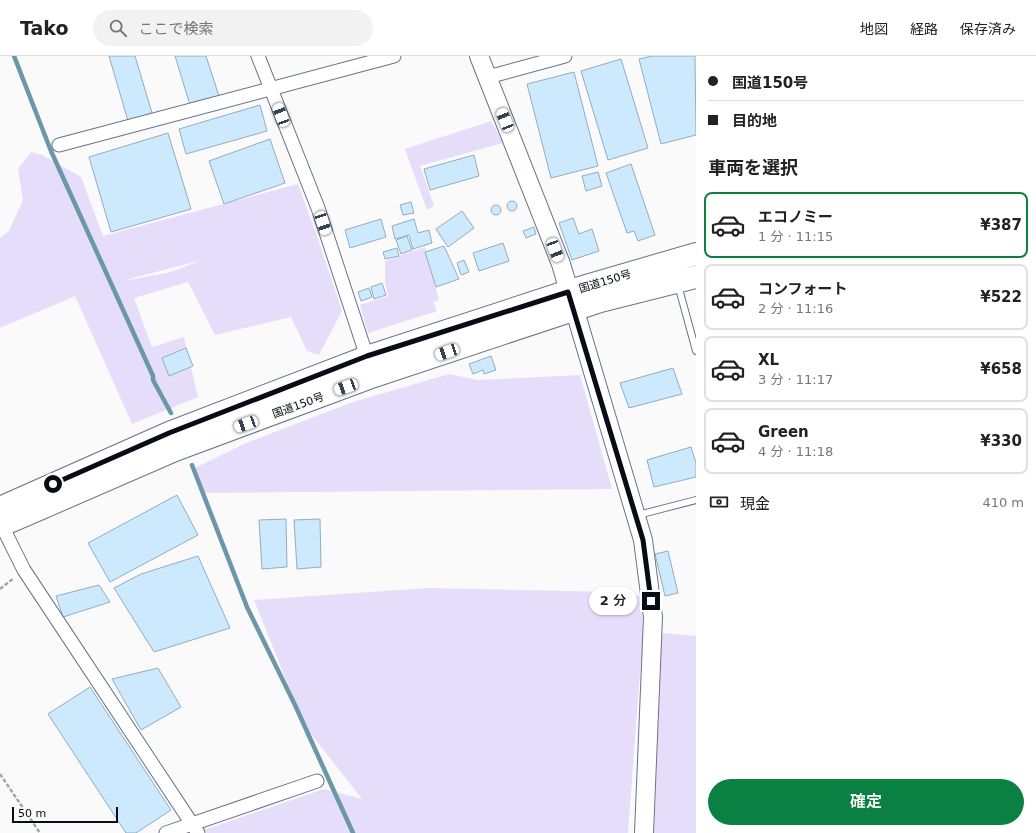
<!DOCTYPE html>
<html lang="ja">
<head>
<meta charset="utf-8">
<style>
	:root { --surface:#fff; --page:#f2f2f2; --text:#222; --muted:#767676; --line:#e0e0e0; --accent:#0b8043 }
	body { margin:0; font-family:"DejaVu Sans","Noto Sans JP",sans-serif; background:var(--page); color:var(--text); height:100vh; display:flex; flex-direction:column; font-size:15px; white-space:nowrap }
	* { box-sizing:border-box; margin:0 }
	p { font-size:13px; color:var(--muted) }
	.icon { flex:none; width:22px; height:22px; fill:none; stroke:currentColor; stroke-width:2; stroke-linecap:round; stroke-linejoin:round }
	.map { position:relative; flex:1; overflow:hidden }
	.drawer { display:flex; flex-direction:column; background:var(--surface); width:340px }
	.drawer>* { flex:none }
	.guide { display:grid; align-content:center; height:88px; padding:0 12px; background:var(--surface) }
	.scale { position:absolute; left:12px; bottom:10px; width:106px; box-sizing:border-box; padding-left:4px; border:2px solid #080d15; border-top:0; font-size:11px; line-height:14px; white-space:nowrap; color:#080d15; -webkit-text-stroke:3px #fafafa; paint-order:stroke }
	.end { position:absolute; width:18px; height:18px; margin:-9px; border:5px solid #080d15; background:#fff; box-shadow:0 0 0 2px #fff }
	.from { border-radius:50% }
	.bubble { position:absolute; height:28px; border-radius:14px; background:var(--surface); box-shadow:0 1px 3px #0004; font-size:13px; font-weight:600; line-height:28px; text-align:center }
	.car { position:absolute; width:12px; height:24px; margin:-12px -6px; border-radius:5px; box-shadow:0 0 3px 1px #0007; background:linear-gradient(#fff 24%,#345 0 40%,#fff 0 76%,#345 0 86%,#fff 0) }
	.guide b { display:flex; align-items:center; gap:14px; height:38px; font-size:15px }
	.guide b+b { border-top:1px solid var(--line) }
	.guide i { width:10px; height:10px; background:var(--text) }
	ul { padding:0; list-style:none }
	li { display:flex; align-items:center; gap:12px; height:66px; margin:0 8px 6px; padding:0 4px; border:2px solid var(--line); border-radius:8px }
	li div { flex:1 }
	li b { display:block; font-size:15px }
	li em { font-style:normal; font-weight:600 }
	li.active { border-color:var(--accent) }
	li>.icon { width:36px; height:36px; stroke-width:1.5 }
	h2 { padding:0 12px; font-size:18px; line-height:48px }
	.pay { display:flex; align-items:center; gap:10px; height:44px; padding:0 12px; font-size:15px }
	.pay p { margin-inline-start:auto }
	.action { display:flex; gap:8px; margin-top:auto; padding:8px 12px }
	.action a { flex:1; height:46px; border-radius:24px; background:var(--accent); color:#fff; font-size:16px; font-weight:600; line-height:46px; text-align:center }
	header { display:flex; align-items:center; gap:24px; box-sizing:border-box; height:56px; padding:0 20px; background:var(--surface); border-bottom:1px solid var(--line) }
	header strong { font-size:19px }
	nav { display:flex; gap:22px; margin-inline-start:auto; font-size:14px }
	.search { width:280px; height:36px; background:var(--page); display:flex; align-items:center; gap:10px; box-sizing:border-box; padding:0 14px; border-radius:22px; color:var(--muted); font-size:15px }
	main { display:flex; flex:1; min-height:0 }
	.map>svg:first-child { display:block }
	.green { fill:#e6ddfb; fill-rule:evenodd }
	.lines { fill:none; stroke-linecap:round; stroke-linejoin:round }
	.stream { stroke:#6b98a9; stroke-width:4.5 }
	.building { fill:#cde9fe; stroke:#94acbe }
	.lane-casing { stroke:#667389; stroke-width:8 }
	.street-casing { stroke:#667389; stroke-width:15 }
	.secondary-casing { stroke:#667389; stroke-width:20 }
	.highway-casing { stroke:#667389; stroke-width:24 }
	.path { stroke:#a3a5a8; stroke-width:2.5; stroke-dasharray:4 2; stroke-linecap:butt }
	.lane { stroke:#fff; stroke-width:6 }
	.street { stroke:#fff; stroke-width:13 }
	.secondary { stroke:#fff; stroke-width:18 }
	.highway { stroke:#fff; stroke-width:22 }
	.route { stroke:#080d15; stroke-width:5 }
	.labels { text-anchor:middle; stroke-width:3; stroke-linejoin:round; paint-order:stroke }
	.street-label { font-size:11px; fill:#080d15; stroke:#fafafa }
</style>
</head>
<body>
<header>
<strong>Tako</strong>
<div class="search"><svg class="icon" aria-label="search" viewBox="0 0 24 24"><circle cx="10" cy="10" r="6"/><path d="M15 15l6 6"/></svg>ここで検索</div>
<nav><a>地図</a><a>経路</a><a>保存済み</a></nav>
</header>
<main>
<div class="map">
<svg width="696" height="777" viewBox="0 0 696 777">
	<rect width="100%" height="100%" fill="#fafafa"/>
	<g class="green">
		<path d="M491,65l12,22 -83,23 14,40 -7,4 -22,-61z"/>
		<path d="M31,96l11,3 39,22 22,59 195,-52 20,55 24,72 -23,44 -12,-4 -16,-34 -76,18 -27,-53 -54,16 18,49 32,-10 14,60 -66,27 -57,-128 -75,32v-90l9,-7 14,-31 -5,-31zM202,204l-31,12 -42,8v-1z"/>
		<path d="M425,191l14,53 -6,2 4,9 -69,22 -8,-28 28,-9 -3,-14v-21z"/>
		<path d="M449,318l28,6 103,-5 32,114 -410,4 -9,-24 53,-26 104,-40z"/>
		<path d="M428,532l187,4 26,4 2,36 -15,201h-421l-3,-3 120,-41 38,10 -58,-74 -50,-125z"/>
		<path d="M662,577l34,3v197h-42z"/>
	</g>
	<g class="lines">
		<g class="stream">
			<path d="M14,0l37,95 102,225v4l18,33"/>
			<path d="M192,409l55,142 48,98 58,128"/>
		</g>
	</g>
	<g class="building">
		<path d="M109,0h26l17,57 -24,8z"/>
		<path d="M175,0h31l13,40 -29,9z"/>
		<path d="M652,0h43l1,79 -35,9 -22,-85z"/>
		<path d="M621,3l27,89 -40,12 -27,-89z"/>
		<path d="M574,16l24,94 -47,12 -24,-94z"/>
		<path d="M260,49l7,26 -81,23 -7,-25z"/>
		<path d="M168,77l23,76 -80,23 -22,-75z"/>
		<path d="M270,83l15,44 -61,21 -15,-43z"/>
		<path d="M474,99l5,21 -49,14 -6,-21z"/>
		<path d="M631,108l24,71 -17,6 -4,-10 -7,2 -21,-60z"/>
		<path d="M598,116l4,14 -16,5 -4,-15z"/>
		<circle cx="512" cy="150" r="5"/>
		<path d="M411,146l3,11 -11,2 -3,-10z"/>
		<circle cx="496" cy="154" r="5"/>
		<path d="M462,155l12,17 -26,19 -12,-18z"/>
		<path d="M573,162l6,16 13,-5 7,22 -27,9 -13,-37z"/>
		<path d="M381,163l5,18 -36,11 -5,-18z"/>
		<path d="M414,163l4,14 11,-3 3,13 -19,6 -4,-14 -14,4 -3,-13z"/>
		<path d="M534,171l2,7 -10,4 -3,-7z"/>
		<path d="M407,180l5,14 -11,4 -5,-14z"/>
		<path d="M503,187l6,18 -30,10 -6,-18z"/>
		<path d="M444,190l15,33 -23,8 -11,-35z"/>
		<path d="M397,192l2,8 -14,3 -2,-7z"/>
		<path d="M464,204l5,12 -8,3 -4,-12z"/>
		<path d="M382,227l4,12 -12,4 -3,-12z"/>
		<path d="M369,232l3,9 -11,4 -3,-9z"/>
		<path d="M186,292l7,18 -24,10 -7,-18z"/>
		<path d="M491,300l5,14 -12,4 -1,-4 -10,4 -4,-10z"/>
		<path d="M673,312l9,26 -53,14 -9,-25z"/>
		<path d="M691,391l5,16v14l-42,10 -7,-27z"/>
		<path d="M177,439l21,40 -88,47 -22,-39z"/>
		<path d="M286,463l1,48 -25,2 -3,-49z"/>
		<path d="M320,463l1,48 -24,2 -3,-49z"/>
		<path d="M668,495l10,42 -13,3 -10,-42z"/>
		<path d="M198,500l32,72 -76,24 -40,-64 27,-14z"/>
		<path d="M99,529l11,17 -47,15 -7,-21z"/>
		<path d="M158,612l23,39 -40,23 -29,-51z"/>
		<path d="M90,631l81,123 -35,23h-10l-78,-119z"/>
	</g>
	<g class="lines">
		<g class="lane-casing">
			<g id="lane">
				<path d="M678,229l18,66"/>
				<path d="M638,459l58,-15"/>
			</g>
		</g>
		<g class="street-casing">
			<g id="street">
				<path d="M258,0l60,152 49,149"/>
				<path d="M488,21l77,-21"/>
				<path d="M59,89l335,-89"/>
				<path d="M2,470l22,44 174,263"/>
				<path d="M166,777l151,-52"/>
			</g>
		</g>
		<g class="secondary-casing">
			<path id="secondary" d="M479,0l82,208 82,276 10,77 -9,216"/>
		</g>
		<g class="highway-casing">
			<g id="highway">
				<path d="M0,452l169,-75 198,-76 202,-66 127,-37"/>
				<path d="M0,470l175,-76 199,-74 226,-75 96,-24"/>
			</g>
		</g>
		<g class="path">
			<path d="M0,533l14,-11"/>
			<path d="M0,718l40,59"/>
		</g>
		<use href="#lane" class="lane"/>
		<use href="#street" class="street"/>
		<use href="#secondary" class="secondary"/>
		<use href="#highway" class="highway"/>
	</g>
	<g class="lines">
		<path class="route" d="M53,428l116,-51 198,-77 201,-64 75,248 8,61"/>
	</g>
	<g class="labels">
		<g class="street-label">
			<text transform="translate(605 225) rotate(-17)" y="4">国道150号</text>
			<text transform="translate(298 349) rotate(-20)" y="4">国道150号</text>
		</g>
	</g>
</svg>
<div class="scale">50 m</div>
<i class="end from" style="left:53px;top:428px"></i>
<i class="end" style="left:651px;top:545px"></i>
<div class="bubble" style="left:589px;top:531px;width:48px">2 分</div>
<i class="car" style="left:281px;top:59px;rotate:339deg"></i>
<i class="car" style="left:505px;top:64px;rotate:338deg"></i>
<i class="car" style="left:323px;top:167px;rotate:162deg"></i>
<i class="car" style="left:555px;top:194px;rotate:159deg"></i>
<i class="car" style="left:447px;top:296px;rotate:251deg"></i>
<i class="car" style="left:346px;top:331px;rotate:250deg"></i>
<i class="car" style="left:246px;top:368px;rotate:250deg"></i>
</div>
<section class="drawer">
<div class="guide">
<b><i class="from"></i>国道150号</b>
<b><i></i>目的地</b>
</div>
<h2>車両を選択</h2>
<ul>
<li class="active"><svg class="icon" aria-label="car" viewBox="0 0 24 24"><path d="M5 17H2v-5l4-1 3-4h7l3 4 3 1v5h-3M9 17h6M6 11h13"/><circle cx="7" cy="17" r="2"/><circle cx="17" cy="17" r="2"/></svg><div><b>エコノミー</b><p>1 分 · 11:15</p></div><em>¥387</em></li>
<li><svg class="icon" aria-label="car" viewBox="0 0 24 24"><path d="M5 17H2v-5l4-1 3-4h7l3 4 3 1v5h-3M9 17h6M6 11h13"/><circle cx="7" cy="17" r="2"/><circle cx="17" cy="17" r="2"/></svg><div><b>コンフォート</b><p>2 分 · 11:16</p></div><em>¥522</em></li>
<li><svg class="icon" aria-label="car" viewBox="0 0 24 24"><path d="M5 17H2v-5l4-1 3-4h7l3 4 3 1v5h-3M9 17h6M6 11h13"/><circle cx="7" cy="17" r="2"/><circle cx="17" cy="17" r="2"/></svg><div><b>XL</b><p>3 分 · 11:17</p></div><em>¥658</em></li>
<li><svg class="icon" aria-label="car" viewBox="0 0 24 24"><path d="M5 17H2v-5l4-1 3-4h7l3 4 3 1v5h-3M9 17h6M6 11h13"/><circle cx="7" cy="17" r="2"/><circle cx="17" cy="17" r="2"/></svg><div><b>Green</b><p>4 分 · 11:18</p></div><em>¥330</em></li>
</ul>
<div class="pay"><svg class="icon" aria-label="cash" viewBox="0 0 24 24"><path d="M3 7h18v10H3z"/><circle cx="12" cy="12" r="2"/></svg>現金<p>410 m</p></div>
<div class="action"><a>確定</a></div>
</section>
</main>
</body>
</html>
